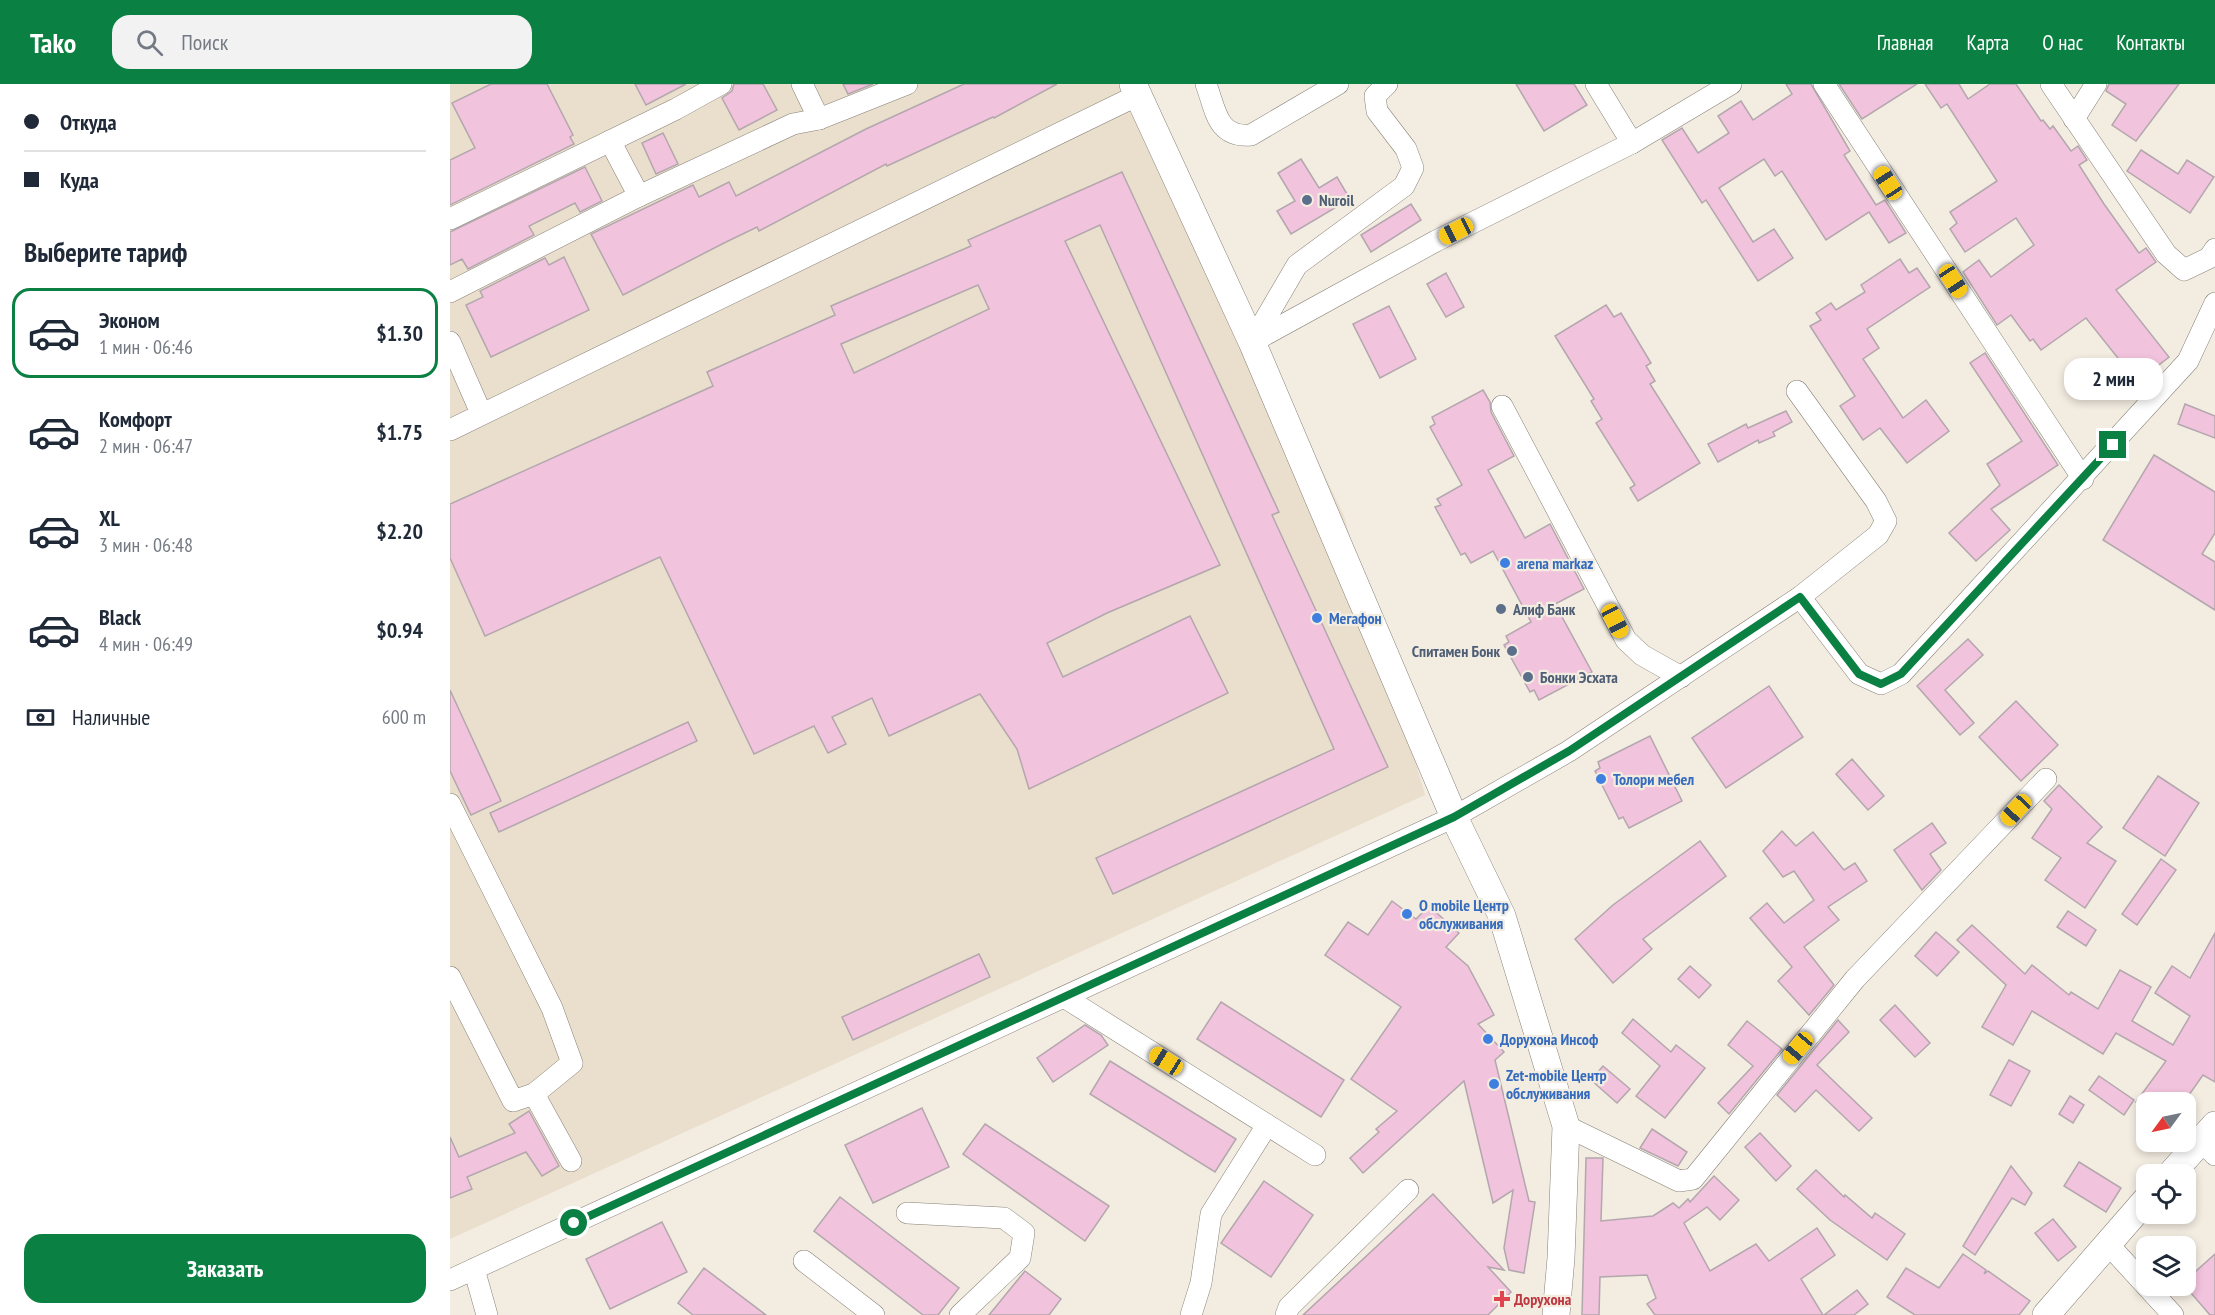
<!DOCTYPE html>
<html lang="ru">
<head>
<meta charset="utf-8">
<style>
	:root { --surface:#fff; --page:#f2f2f3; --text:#1f2937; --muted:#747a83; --line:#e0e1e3; --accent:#0b8043 }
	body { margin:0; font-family:"PT Sans Narrow",sans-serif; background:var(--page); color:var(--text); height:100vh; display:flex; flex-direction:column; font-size:22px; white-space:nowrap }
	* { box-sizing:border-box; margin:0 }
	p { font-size:20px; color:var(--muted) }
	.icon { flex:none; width:33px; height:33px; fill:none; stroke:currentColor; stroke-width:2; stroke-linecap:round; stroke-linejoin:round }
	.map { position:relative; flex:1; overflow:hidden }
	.side { display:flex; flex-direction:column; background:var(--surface); width:450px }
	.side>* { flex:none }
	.hud { display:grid; align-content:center; height:132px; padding:0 24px; background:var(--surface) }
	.needle { width:39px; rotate:237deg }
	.buttons { position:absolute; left:1686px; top:1008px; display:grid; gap:12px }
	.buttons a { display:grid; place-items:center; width:60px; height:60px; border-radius:12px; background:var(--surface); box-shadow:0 3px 9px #0003; font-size:30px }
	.end { position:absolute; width:27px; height:27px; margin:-14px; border:8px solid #0b8043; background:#fff; box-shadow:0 0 0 3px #fff }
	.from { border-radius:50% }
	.bubble { position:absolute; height:42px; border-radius:18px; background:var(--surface); box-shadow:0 3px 9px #0003; font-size:20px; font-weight:700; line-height:42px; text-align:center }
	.car { position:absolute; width:18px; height:36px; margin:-18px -9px; border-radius:8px; box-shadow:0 0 4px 2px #0007; background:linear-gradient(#f5c518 24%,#345 0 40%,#f5c518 0 76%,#345 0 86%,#f5c518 0) }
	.hud b { display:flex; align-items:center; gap:21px; height:57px; font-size:22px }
	.hud b+b { border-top:2px solid var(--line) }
	.hud i { width:15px; height:15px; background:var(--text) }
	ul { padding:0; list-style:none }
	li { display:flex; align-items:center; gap:18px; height:90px; margin:0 12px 9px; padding:0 12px; border:3px solid transparent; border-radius:18px }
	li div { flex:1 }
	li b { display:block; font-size:22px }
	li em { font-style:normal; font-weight:700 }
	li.current { border-color:var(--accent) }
	li>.icon { width:54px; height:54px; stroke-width:1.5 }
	h2 { padding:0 24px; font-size:27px; line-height:72px }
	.pay { display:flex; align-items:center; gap:15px; height:66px; padding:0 24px; font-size:22px }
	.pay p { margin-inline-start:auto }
	.primary-button { display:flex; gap:12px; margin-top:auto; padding:12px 24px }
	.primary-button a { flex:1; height:69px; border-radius:18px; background:var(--accent); color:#fff; font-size:24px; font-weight:700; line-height:69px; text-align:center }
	header { display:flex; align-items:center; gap:36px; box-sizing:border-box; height:84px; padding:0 30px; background:var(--accent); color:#fff }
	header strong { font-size:28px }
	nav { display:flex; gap:33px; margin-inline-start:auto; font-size:21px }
	.search { width:420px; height:54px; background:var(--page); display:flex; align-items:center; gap:15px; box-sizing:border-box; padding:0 21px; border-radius:18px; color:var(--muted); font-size:22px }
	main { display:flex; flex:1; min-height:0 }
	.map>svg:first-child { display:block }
	.built { fill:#eadecd }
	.building { fill:#f2c3dd; stroke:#b3a7ad; stroke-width:1.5; fill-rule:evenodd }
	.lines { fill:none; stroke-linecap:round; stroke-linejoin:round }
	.minor-casing { stroke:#878177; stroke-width:22 }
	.major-casing { stroke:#878177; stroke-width:28 }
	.minor { stroke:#fff; stroke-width:21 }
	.major { stroke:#fff; stroke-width:27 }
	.route { stroke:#0b8043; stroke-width:8 }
	.service-dot { fill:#5c6f8a; stroke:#f3ece1; stroke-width:2 }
	.shop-dot { fill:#3f7fe0; stroke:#f3ece1; stroke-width:2 }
	.health-dot { fill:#e0444e; stroke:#f3ece1; stroke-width:2 }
	.labels { text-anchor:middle; stroke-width:4.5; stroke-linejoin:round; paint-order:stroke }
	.service-label { font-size:16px; font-weight:bold; fill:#4e5e75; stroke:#f3ece1; text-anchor:start }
	.shop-label { font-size:16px; font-weight:bold; fill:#366cbe; stroke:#f3ece1; text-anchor:start }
	.health-label { font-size:16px; font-weight:bold; fill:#be3a42; stroke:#f3ece1; text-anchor:start }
</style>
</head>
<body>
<header>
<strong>Tako</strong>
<div class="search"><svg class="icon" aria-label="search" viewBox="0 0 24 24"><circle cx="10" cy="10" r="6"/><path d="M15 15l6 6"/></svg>Поиск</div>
<nav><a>Главная</a><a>Карта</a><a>О нас</a><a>Контакты</a></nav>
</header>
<main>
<section class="side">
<div class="hud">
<b><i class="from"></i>Откуда</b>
<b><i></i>Куда</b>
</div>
<h2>Выберите тариф</h2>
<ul>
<li class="current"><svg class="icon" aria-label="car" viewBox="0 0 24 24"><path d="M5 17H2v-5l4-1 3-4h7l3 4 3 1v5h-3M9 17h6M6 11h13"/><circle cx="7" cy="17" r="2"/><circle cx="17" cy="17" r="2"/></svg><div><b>Эконом</b><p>1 мин · 06:46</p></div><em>$1.30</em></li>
<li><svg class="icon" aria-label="car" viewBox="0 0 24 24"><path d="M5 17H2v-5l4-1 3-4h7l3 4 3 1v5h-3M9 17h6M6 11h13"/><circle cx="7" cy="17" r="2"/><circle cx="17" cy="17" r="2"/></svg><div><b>Комфорт</b><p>2 мин · 06:47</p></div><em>$1.75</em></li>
<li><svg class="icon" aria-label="car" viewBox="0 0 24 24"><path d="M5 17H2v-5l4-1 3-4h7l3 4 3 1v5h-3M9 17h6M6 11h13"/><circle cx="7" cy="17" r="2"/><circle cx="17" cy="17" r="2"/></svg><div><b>XL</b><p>3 мин · 06:48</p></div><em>$2.20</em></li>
<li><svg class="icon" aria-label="car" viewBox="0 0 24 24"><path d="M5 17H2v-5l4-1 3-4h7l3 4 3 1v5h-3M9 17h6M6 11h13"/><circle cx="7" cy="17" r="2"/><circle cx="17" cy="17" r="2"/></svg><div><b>Black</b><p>4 мин · 06:49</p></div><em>$0.94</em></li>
</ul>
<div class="pay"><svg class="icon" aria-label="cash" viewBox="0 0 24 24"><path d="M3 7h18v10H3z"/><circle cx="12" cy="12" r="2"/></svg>Наличные<p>600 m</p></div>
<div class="primary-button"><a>Заказать</a></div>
</section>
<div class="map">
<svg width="1765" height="1231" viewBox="0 0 1765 1231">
	<rect width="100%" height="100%" fill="#f3ece1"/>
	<path class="built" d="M0,0h689l205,432 81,279 -975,444z"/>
	<g class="building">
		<path d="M41,0h56l26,51 -3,2 4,7 -124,61v-45l25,-12 -23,-45z"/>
		<path d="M185,0h51l-40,21z"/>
		<path d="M284,0h29l14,26 -38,20 -17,-32 10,-7z"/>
		<path d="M393,0h30l-25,10z"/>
		<path d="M514,0h93l-63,34 -1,-1 -106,49 -1,-2 -127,67 -2,-4 -33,16 -101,52 -32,-61 102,-49 6,12 30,-15 7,14 130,-67z"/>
		<path d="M1066,0h58l13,21 -43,26z"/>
		<path d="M1336,0h25l39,67 -6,4 32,50 9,-5 21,33 -17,10 -20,-31 -43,28 -44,-69 -7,5 -11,-17 -45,29 34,54 21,-13 19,29 -35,23 -52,-81 -4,3 -40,-63 20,-12 16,25 31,-20 -11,-17 23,-15 12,19 39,-26z"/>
		<path d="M1389,0h78l-55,35z"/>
		<path d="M1475,0h34l9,15 22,-15h26l25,37 2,-1 7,9 3,-3 18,25 7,-5 9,14 -8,5 25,39 35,49 7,-5 10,14 -40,28 53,67 -32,25 -51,-64 -45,32 -8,-11 -3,2 -19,-26 -14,10 -34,-53 16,-12 12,17 43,-32 -18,-27 -51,34 -15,-23 7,-6 -7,-11 47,-31 -50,-77 -6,4z"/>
		<path d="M1659,0h70l-43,57 -24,-16 14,-21 -20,-13z"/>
		<path d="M213,49l15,31 -22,10 -14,-31z"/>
		<path d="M1691,66l37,24 9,-14 27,17 -24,36 -63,-42z"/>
		<path d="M851,75l18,29 18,-11 13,22 -59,35 -14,-23 18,-10 -17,-28z"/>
		<path d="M135,83l17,34 -22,11 -5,-9 -46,23 5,9 -66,34 -6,-10 -12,6v-33z"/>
		<path d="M672,88l157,340 -7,3 116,252 -275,127 -17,-36 238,-109 -234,-524 -35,16 155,324 -113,48 -60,30 16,34 127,-61 38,77 -199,96 -12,-40 -37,-55 -91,42 -17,-38 -40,19 14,27 -18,9 -14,-27 -60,28 -94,-197 -175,79 -35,-78v-54l263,-118 -6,-14 128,-57 -4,-9 140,-60 -3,-6zM528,201l11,24 -135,64 -13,-29z"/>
		<path d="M961,120l10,16 -50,32 -10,-17z"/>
		<path d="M114,173l25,53 -98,47 -25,-52 17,-8 -3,-6 65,-33 4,7z"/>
		<path d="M1450,175l9,14 8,-5 13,19 -63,42 12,19 -16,11 40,59 23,-18 23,31 -42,32 -27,-35 -17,12 -23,-34 15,-10 -45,-70 11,-6 -5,-7 15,-10 5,7 29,-18 -4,-7z"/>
		<path d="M996,189l18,34 -18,10 -19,-33z"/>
		<path d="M1156,221l8,12 7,-4 30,50 -5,3 9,15 -5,3 50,79 -62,38 -8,-13 5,-3 -39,-62 6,-4 -11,-18 3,-2 -39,-63z"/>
		<path d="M939,222l27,53 -36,19 -27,-54z"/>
		<path d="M1535,269l73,112 -67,44 19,21 -34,31 -27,-28 51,-48 -13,-21 35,-23 -52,-78z"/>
		<path d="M1033,306l7,12 1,10 23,44 -26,14 37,68 25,-14 34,65 -29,15 37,68 -53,28 -5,-10 -4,2 -26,-47 5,-3 -3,-6 25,-14 -38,-71 -22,12 -6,-10 -4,2 -26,-48 6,-2 -4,-6 25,-14 -32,-58 5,-3 -3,-7z"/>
		<path d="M1735,320l30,12v22l-37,-14z"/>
		<path d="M1336,327l6,11 -19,10 2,4 -16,7 -1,-3 -40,22 -10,-18 38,-20 2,4z"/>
		<path d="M1704,371l61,37v41l-13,21 13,8v48l-112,-70z"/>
		<path d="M1518,555l15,16 -38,35 29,33 -14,12 -43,-49z"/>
		<path d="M1319,602l34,51 -77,51 -34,-50z"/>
		<path d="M0,606l51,111 -30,14 -21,-44z"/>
		<path d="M1566,617l42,44 -37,36 -42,-44z"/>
		<path d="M238,638l9,19 -198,91 -9,-19z"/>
		<path d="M1200,652l32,65 -53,27 -6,-11 -4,2 -24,-48 5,-3 -2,-6z"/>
		<path d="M1402,675l32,37 -16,14 -32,-36z"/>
		<path d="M1708,692l41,27 -34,53 -42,-28z"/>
		<path d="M1609,701l43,42 -15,16 29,18 -31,47 -40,-28 16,-22 -29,-20 20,-29 -8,-8z"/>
		<path d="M1482,739l14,20 -16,11 11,16 -19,20 -28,-40z"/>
		<path d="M1332,747l14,15 17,-14 31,38 11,-7 12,18 -39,26 11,13 -35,27 30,38 -25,30 -31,-34 14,-14 -42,-49 17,-15 17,20 30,-23 -20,-29 -11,6 -20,-26z"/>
		<path d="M1250,757l26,35 -83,63 9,10 -39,34 -38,-44 38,-34z"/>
		<path d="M1711,775l15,11 -39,55 -15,-11z"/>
		<path d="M942,817l24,18 13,-13 30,27 -13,14 22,19 26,49 -16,9 26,28 -9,8 34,141 6,1 -11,71 -15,-3 -5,-22 9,-58 -20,13 -29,-122 -101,92 -13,-15 29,-26 -3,-3 21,-18 -46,-32 50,-72 -76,-52 23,-33 20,13z"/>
		<path d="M1618,827l28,19 -10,16 -29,-19z"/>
		<path d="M1522,841l53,49 7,-9 37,30 2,-3 27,17 22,-39 31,17 -19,34 41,24 17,-29 -35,-23 17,-27 18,12 25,-45v149l-12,-7 -19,27h-48l30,-41 -50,-28 -13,21 -71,-43 -19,34 -31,-18 24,-42 -49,-45z"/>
		<path d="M1486,848l23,20 -22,24 -22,-20z"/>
		<path d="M529,870l11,23 -137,63 -11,-23z"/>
		<path d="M1240,882l21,19 -12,13 -21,-19z"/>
		<path d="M771,918l123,78 -23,37 -124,-78z"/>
		<path d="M1445,921l35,38 -15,14 -35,-37z"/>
		<path d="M1183,935l38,33 5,-7 29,23 -40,50 -29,-22 24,-30 -38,-33z"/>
		<path d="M1388,936l11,12 -32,33 55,53 -13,13 -43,-41 -21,22 -18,-17z"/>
		<path d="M1297,937l35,28 -53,65 -11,-11 35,-37 -25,-21z"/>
		<path d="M635,941l16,10 7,10 -55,37 -16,-24z"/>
		<path d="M1559,976l21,11 -19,35 -21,-11z"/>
		<path d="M660,977l126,78 -21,33 -125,-78z"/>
		<path d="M1153,982l27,23 -13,14 -26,-23z"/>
		<path d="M1649,992l35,24 -10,15 -35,-25z"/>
		<path d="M1620,1012l14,9 -11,18 -14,-9z"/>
		<path d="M472,1024l27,59 -76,36 -28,-58z"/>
		<path d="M79,1027l30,55 -17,10 -16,-24 -59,25 5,12 -22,9v-61l9,20 56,-24 -6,-9z"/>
		<path d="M535,1040l124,82 -24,35 -122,-87z"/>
		<path d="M1202,1045l35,23 -9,14 -38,-18z"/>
		<path d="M1310,1049l31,33 -15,15 -31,-34z"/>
		<path d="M1136,1074h17l-2,63 52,-5 20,-13 6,5 9,-9 2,3 24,-26 25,24 -19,20 -13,-13 -23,16 26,48 46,-27 13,17 48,-33 18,27 -34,24 22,36h-168l-8,-11 9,-6 -9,-23 -47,2 -1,38h-17z"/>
		<path d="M1629,1078l42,26 -15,24 -42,-26z"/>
		<path d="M1561,1082l21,27 -7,12 -13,-7 -37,57 -12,-9z"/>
		<path d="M1366,1086l28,27 1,-2 27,23 3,-5 30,21 -18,26 -57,-40 -33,-31z"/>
		<path d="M814,1097l49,34 -42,62 -50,-34z"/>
		<path d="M983,1110l71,76 -16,-3 23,25 -23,23h-185z"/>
		<path d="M390,1113l119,91 -21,27h-15l-109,-84z"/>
		<path d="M1603,1135l23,28 -18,14 -23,-28z"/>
		<path d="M212,1138l25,50 -77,37 -24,-50z"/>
		<path d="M1513,1170l23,16 -2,4 4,-3 42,30 -11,14h-104l-28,-18 19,-29 33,20z"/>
		<path d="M1765,1170v61h-5l-25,-29 1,-6z"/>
		<path d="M254,1184l62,47h-73l-15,-12z"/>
		<path d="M575,1187l36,28 -12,16h-60z"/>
		<path d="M1407,1206l11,14 -14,11h-30z"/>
	</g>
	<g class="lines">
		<g class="minor-casing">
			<g id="minor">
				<path d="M352,0l17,35"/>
				<path d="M756,0c10,27 11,54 45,51l87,-51"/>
				<path d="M1146,0l36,59"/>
				<path d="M1374,0l259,395"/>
				<path d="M1601,0l115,170 18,16 25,-12 6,-9"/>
				<path d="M1624,35l22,-35"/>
				<path d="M160,57l29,55"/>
				<path d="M0,135l226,-110 45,-25"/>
				<path d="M0,208l189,-96 154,-72 26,-5 88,-35"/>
				<path d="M0,258l31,71"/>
				<path d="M802,258l184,-101 196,-98 99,-59"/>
				<path d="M802,258l45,-77 107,-79 9,-18 -7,-19 -29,-38 -2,-15 12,-12"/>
				<path d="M1347,307l79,110 10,20 -8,14 -78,62 59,77 22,10 20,-10 287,-313 27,-58"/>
				<path d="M1052,322l124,234 16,15 39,22"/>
				<path d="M0,346l688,-335"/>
				<path d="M0,720l102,204 20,55 -38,31 -21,7 -63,-124"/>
				<path d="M614,913l251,158"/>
				<path d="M84,1010l37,67"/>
				<path d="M1116,1042l113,55 14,-2 162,-200 191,-200"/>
				<path d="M1751,1057l14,14"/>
				<path d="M457,1129l97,5 20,15 -4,25 -60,57"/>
				<path d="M1657,1159l66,72"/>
				<path d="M354,1177l70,54"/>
				<path d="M24,1185l13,46"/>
				<path d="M0,1196l1004,-463 115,-66 231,-154"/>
				<path d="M741,1231l10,-32 10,-69 56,-89"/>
				<path d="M836,1231l3,-8 119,-117"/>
			</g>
		</g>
		<g class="major-casing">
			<g id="major">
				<path d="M683,0l119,258 202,475 48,99 64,210 -5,132 -5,57"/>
				<path d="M1721,1090l44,-49"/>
				<path d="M1596,1231l100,-115"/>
			</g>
		</g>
		<use href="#minor" class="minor"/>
		<use href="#major" class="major"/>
	</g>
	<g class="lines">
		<path class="route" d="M124,1139l880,-406 115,-66 231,-154 59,77 22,10 20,-10 212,-229"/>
	</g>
	<g class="service-dot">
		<circle cx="857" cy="116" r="6"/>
		<circle cx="1051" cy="525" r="6"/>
		<circle cx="1062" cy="567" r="6"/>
		<circle cx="1078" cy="593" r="6"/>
	</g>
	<g class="shop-dot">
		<circle cx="1055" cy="479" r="6"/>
		<circle cx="867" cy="534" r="6"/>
		<circle cx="1151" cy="695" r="6"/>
		<circle cx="957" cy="830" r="6"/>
		<circle cx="1038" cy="955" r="6"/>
		<circle cx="1044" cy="1000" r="6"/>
	</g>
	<path class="health-dot" d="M1049 1206h6v6h6v6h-6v6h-6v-6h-6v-6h6z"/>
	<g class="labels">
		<g class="service-label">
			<text x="869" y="122">Nuroil</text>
			<text x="1063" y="531">Алиф Банк</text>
			<text x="1050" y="573" text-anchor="end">Спитамен Бонк</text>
			<text x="1090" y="599">Бонки Эсхата</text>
		</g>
		<g class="shop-label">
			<text x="1067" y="485">arena markaz</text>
			<text x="879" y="540">Мегафон</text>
			<text x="1163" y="701">Толори мебел</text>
			<text x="969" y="827">O mobile Центр<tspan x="969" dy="18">обслуживания</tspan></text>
			<text x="1050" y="961">Дорухона Инсоф</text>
			<text x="1056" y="997">Zet-mobile Центр<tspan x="1056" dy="18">обслуживания</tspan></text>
		</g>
		<g class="health-label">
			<text x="1064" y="1221">Дорухона</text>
		</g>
	</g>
</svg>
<div class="buttons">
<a><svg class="needle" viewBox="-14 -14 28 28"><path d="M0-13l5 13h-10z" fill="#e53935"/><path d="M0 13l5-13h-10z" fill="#747a83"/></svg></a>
<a><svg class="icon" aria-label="locate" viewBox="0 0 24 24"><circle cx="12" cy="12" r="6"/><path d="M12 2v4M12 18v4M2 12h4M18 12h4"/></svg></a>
<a><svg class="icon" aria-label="layers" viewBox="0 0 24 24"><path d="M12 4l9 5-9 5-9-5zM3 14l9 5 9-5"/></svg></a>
</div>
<i class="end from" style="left:124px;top:1139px"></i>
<i class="end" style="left:1663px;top:361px"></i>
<div class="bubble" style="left:1614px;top:274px;width:99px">2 мин</div>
<i class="car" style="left:1438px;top:99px;rotate:327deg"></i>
<i class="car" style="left:1006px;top:147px;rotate:243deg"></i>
<i class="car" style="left:1503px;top:197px;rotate:147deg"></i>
<i class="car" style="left:1165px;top:537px;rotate:152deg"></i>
<i class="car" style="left:1566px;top:726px;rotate:223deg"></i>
<i class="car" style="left:1348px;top:964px;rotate:220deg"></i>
<i class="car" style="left:716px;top:977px;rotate:302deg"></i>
</div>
</main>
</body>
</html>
